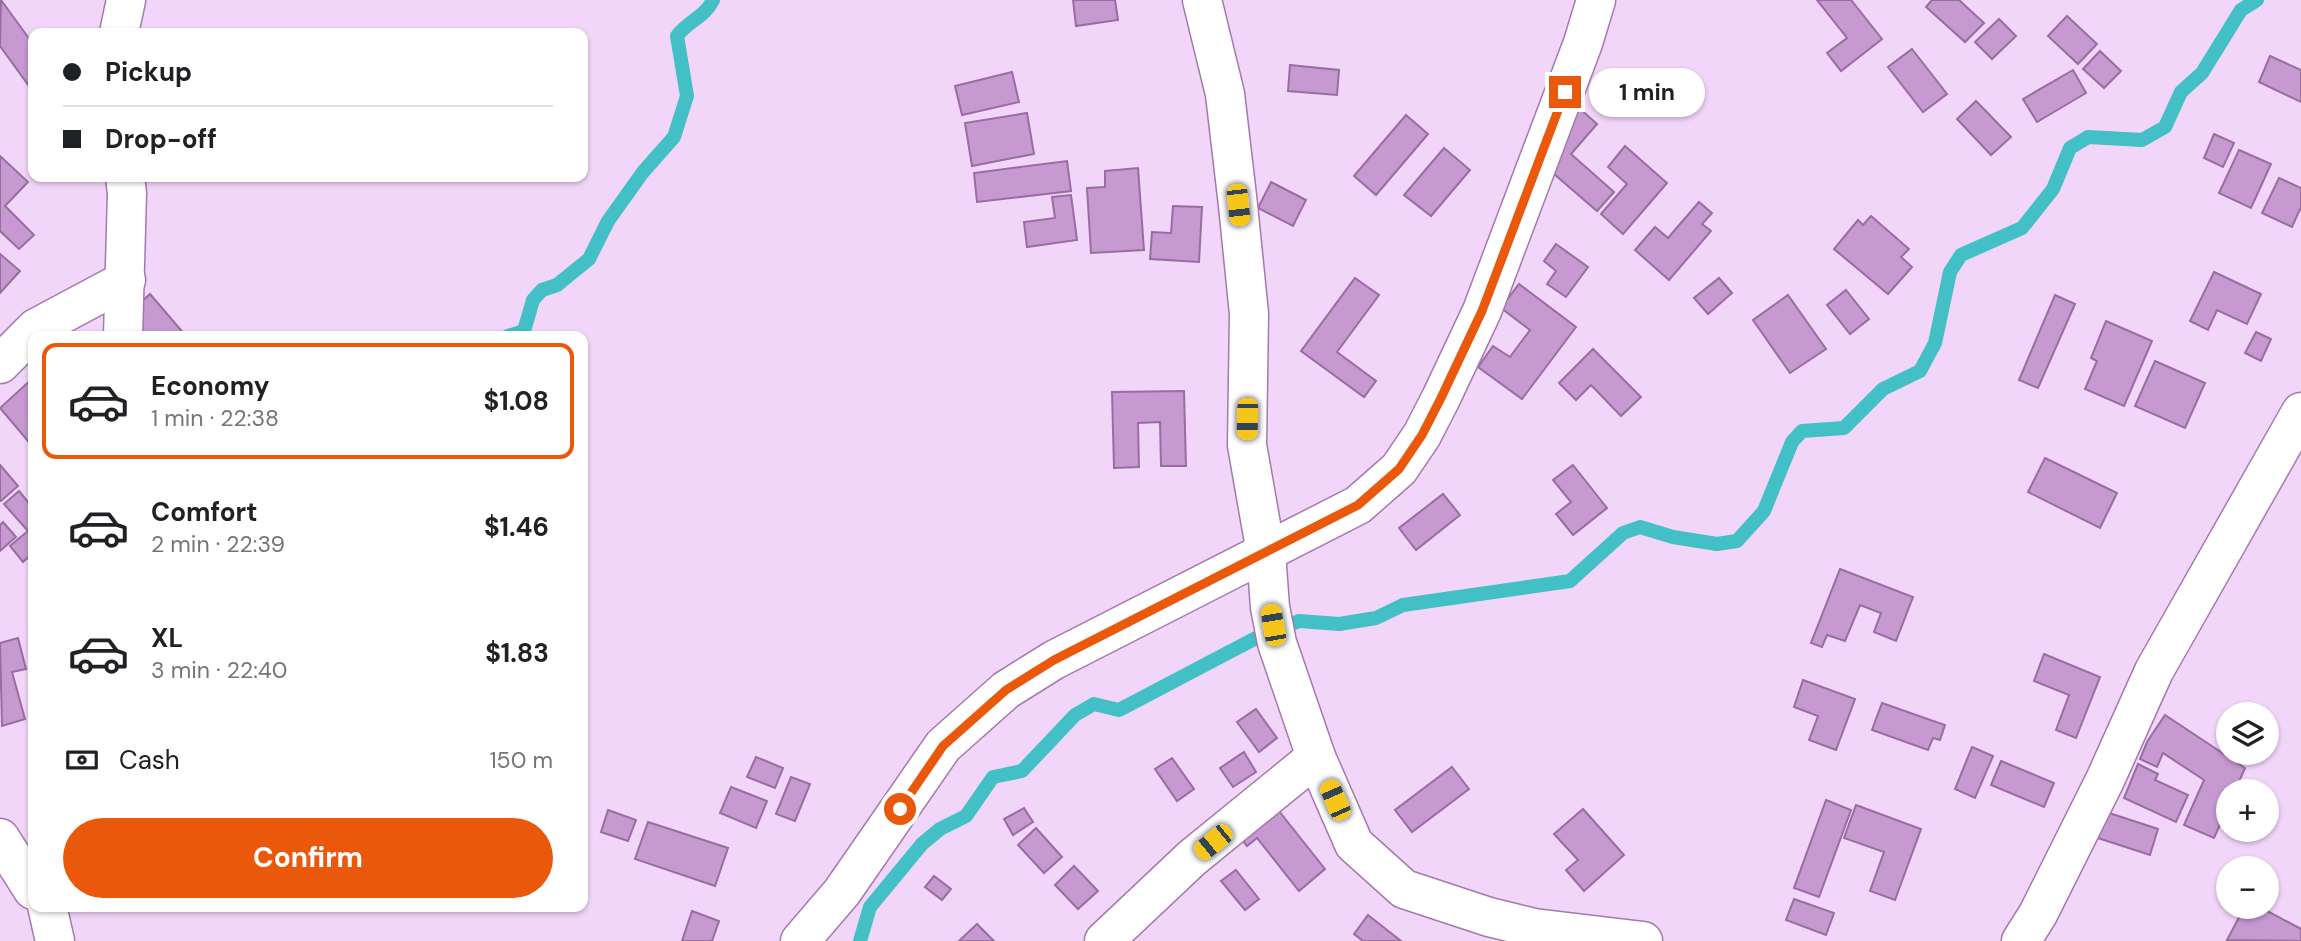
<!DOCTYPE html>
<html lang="en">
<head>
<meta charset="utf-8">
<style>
	:root { --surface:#fff; --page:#f2f2f2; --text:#202124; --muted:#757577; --line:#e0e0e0; --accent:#ea580c }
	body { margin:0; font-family:"DM Sans",sans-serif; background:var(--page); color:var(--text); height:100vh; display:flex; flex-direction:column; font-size:26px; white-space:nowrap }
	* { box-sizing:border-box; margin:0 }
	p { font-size:23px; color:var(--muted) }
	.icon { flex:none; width:38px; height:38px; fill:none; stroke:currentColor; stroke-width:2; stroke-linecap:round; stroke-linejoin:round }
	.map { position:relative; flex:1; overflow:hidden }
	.side { position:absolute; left:28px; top:331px; width:560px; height:581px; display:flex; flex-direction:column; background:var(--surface); border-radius:14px; box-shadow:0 2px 5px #0004 }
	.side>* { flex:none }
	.top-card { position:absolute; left:28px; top:28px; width:560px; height:154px; border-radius:14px; box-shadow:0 2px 5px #0004; display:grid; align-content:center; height:154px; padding:0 35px; background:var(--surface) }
	.fabs { position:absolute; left:2216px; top:702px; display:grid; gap:14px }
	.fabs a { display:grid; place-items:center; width:63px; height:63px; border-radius:50%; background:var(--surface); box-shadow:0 2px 5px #0004; font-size:35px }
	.end { position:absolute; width:32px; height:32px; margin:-16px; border:9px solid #ea580c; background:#fff; box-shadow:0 0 0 4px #fff }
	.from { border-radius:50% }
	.bubble { position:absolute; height:49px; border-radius:24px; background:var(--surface); box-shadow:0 2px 5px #0004; font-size:23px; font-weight:700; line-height:49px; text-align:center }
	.car { position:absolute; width:21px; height:42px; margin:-21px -10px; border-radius:9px; box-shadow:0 0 5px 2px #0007; background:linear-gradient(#f5c518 24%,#345 0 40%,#f5c518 0 76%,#345 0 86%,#f5c518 0) }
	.top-card b { display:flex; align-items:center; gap:24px; height:66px; font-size:26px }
	.top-card b+b { border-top:2px solid var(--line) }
	.top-card i { width:18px; height:18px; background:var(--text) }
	ul { padding:12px 0 0; list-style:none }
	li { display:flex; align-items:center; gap:21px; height:116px; margin:0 14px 10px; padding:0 21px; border:4px solid transparent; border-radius:14px }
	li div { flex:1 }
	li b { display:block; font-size:26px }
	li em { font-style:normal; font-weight:700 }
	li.active { border-color:var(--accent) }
	li>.icon { width:63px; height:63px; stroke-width:1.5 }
	.pay { display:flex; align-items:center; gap:18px; height:77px; padding:0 35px; font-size:26px }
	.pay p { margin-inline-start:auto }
	.action { display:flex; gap:14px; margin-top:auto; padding:14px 35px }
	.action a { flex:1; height:80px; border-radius:42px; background:var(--accent); color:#fff; font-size:28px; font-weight:700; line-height:80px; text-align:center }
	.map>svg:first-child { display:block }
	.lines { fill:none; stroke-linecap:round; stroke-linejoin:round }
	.stream { stroke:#43c0c6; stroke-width:14 }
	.building { fill:#c699d1; stroke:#986da2; stroke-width:2 }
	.minor-casing { stroke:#a479ae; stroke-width:41 }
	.minor { stroke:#fff; stroke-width:38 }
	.route { stroke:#ea580c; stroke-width:9 }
</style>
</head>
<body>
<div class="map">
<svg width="2301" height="941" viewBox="0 0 2301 941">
	<rect width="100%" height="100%" fill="#f2d6f9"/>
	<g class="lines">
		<g class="stream">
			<path d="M508,336l16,-5 9,-31 9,-10 15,-5 32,-26 19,-38 35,-49 31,-35 13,-41 -10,-60c12,-16 27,-18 36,-36"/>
			<path d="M860,941l10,-34 52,-63 18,-15 26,-13 27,-39 29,-6 53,-56 19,-11 25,6 137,-72 43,-17 40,3 37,-6 27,-13 167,-24 53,-48 17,-6 33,10 44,7 20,-3 27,-30 28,-69 10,-11 42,-3 39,-39 37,-18 15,-28 15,-71 11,-17 61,-27 31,-39 17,-41 18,-11 54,3 23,-13 16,-35 21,-19 39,-63 16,-10"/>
		</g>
	</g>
	<g class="building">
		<path d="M1,0l32,44v39l-4,3 -29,-40z"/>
		<path d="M1073,0h42l3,20 -42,6z"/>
		<path d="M1817,0h34l31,39 -41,32 -14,-18 20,-15z"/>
		<path d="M1932,0h27l25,23 -19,19 -39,-35z"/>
		<path d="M2067,16l30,28 -19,20 -30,-28z"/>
		<path d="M1999,19l17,17 -24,23 -17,-17z"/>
		<path d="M1912,49l35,45 -24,18 -35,-45z"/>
		<path d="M2100,51l21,20 -17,17 -21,-19z"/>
		<path d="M2270,56l31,14v32l-42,-20z"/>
		<path d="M1290,65l49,5 -2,25 -49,-4z"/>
		<path d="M2073,70l13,23 -49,29 -14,-23z"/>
		<path d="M1012,72l7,30 -57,13 -7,-29z"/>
		<path d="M1976,101l35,36 -20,18 -34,-36z"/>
		<path d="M1577,106l20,18 -26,30 43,38 -17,19 -64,-55z"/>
		<path d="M1027,113l7,41 -62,12 -7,-43z"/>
		<path d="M1406,115l22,19 -52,61 -22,-19z"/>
		<path d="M2214,134l20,9 -11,24 -19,-9z"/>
		<path d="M1625,146l42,37 -44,51 -22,-20 26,-30 -19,-17z"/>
		<path d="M1444,148l26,22 -39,46 -27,-21z"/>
		<path d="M2239,150l32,14 -20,44 -32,-15z"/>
		<path d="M0,156l28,26 -23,24 29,29 -15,14 -19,-18z"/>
		<path d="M1067,161l4,30 -94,11 -3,-29z"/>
		<path d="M1138,168l6,82 -53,3 -4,-65 18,-1v-16z"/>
		<path d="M2279,178l22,10v19l-9,20 -30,-14z"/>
		<path d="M1271,182l35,18 -13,26 -35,-18z"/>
		<path d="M1071,195l6,45 -50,7 -3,-25 31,-4 -3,-21z"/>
		<path d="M1699,202l13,11 -10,11 9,7 -42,49 -34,-30 20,-23 13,11z"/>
		<path d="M1173,206l29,1 -3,55 -49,-3 2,-27 19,1z"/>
		<path d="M1871,216l38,33 -8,8 11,10 -24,27 -54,-45 24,-29 5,5z"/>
		<path d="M1556,244l32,23 -22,30 -19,-13 9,-13 -12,-10z"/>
		<path d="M0,254l20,17 -20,22z"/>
		<path d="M2214,272l47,22 -14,30 -30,-14 -9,20 -18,-9z"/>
		<path d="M1355,278l24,17 -42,57 39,29 -12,16 -63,-46z"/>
		<path d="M1719,278l13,15 -24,21 -14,-16z"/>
		<path d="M1519,284l57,43 -54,72 -44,-32 15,-21 17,11 20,-27 -29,-22z"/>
		<path d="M1846,290l23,29 -19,15 -23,-29z"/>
		<path d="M150,294l36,42h-45l-4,-5 6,-5 -12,-15z"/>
		<path d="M1788,295l38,54 -36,24 -37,-53z"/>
		<path d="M2055,295l20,9 -37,84 -19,-8z"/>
		<path d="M2106,321l46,20 -28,65 -39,-17 12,-28 -6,-3z"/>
		<path d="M2256,332l15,7 -10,22 -16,-8z"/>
		<path d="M1593,349l48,48 -20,19 -30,-31 -15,15 -17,-17z"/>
		<path d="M2155,361l50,22 -20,45 -50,-22z"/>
		<path d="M33,378v69l-33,-39z"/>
		<path d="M1184,391l2,75h-25l-1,-44 -22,1 1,44 -25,1 -2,-76z"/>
		<path d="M2045,458l72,35 -17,35 -72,-36z"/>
		<path d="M0,465l18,21 -17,15 -1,-1z"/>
		<path d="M1573,465l34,43 -34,27 -17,-21 15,-12 -18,-22z"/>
		<path d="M19,491l14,17v45l-10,9 -13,-16 18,-15 -24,-27z"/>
		<path d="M1443,494l17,21 -44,35 -17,-22z"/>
		<path d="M3,522l13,15 -16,14v-26z"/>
		<path d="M1840,569l73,28 -17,44 -22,-9 7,-19 -21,-8 -15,36 -18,-6 -5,12 -11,-4z"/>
		<path d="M18,638l8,31 -14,3 13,47 -23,7 -2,-83z"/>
		<path d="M2044,654l56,23 -24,61 -20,-8 13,-35 -35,-14z"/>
		<path d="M1803,680l52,19 -19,51 -27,-10 9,-24 -24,-9z"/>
		<path d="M1882,703l63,22 -5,15 -7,-2 -5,12 -56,-20z"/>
		<path d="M1256,709l21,29 -18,14 -22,-30z"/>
		<path d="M2165,715l80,53 -10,23h-7v16l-14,31 -30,-13 20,-45 -41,-27 -6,14 -17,-8 7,-17z"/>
		<path d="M1972,747l21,9 -18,42 -20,-9z"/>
		<path d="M1244,752l12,20 -23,15 -13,-19z"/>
		<path d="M756,757l27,11 -8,20 -28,-11z"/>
		<path d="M1172,758l22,31 -17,12 -22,-32z"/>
		<path d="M2001,761l53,22 -10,24 -53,-22z"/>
		<path d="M2138,764l20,10 -3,6 33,15 -12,27 -52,-24z"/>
		<path d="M1452,767l17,22 -57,43 -17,-22z"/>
		<path d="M791,777l19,7 -15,37 -19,-7z"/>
		<path d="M731,787l36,14 -11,27 -36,-15z"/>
		<path d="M1826,800l25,10 -32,87 -25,-9z"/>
		<path d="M1856,805l65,24 -26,71 -25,-9 14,-39 -40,-14z"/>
		<path d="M1275,806l50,63 -26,22 -42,-53 -10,8 -9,-11z"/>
		<path d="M1024,808l9,14 -20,13 -9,-16z"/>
		<path d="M1583,809l41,46 -40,36 -18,-21 12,-10 -24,-26z"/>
		<path d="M608,810l28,10 -8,21 -27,-9z"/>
		<path d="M2106,812l52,17 -8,26 -52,-17z"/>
		<path d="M648,822l80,26 -13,38 -80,-27z"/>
		<path d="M1036,828l26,29 -18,16 -26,-28z"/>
		<path d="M1074,866l24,25 -20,18 -23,-24z"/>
		<path d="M1236,870l23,29 -14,11 -24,-29z"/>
		<path d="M934,876l17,13 -9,11 -17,-13z"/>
		<path d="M1794,899l40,14 -8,22 -40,-15z"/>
		<path d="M2245,906h13l43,23v12l-74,-1z"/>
		<path d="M692,911l27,10 -7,20h-30z"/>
		<path d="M1368,915l33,26h-38l-9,-7z"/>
		<path d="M977,924l17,17h-35z"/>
	</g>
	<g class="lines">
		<g class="minor-casing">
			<g id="minor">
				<path d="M1202,0l23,94 13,111 11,109 -2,131 19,108 4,54 7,36 39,114 38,87 50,45 85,28 45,11 109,13"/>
				<path d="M119,33l7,-33"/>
				<path d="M123,336l4,-143 -2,-16"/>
				<path d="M0,364l36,-36 90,-48"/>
				<path d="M0,838l33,52"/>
				<path d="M47,906l8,35"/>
				<path d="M800,941l42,-49 101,-146 63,-56 48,-30 304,-155 41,-36 23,-34 19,-37 41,-87 101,-268 13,-43"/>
				<path d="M1104,941l88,-83 124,-101"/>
				<path d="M2021,941l17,-27 67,-134 49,-109 147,-259"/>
			</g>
		</g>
		<use href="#minor" class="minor"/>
	</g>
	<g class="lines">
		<path class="route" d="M900,809l43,-63 63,-56 48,-30 304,-155 41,-36 23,-34 19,-37 41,-87 83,-219"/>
	</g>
</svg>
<div class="fabs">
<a><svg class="icon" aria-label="layers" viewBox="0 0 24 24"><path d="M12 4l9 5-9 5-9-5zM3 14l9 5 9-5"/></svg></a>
<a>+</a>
<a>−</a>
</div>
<i class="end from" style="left:900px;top:809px"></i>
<i class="end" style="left:1565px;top:92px"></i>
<div class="bubble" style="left:1589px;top:68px;width:116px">1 min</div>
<i class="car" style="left:1238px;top:205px;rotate:174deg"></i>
<i class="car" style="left:1247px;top:419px;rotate:181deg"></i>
<i class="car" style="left:1273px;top:625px;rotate:350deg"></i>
<i class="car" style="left:1335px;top:800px;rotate:336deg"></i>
<i class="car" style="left:1213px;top:842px;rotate:231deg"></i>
<div class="top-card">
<b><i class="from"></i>Pickup</b>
<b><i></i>Drop-off</b>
</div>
<section class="side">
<ul>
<li class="active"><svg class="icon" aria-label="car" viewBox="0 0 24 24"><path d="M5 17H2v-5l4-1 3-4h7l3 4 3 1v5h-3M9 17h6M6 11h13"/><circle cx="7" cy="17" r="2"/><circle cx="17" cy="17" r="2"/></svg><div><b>Economy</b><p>1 min · 22:38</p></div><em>$1.08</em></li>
<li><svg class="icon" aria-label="car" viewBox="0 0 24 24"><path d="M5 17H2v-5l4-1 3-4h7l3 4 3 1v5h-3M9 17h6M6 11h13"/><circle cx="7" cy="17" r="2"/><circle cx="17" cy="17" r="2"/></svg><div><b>Comfort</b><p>2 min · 22:39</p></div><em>$1.46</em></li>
<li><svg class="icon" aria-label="car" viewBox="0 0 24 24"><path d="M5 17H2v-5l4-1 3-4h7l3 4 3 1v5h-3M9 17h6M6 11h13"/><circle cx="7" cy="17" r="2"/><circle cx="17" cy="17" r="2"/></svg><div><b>XL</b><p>3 min · 22:40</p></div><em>$1.83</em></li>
</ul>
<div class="pay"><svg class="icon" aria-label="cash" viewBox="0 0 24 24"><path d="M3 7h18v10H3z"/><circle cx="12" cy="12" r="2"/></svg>Cash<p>150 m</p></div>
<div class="action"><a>Confirm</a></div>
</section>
</div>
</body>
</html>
